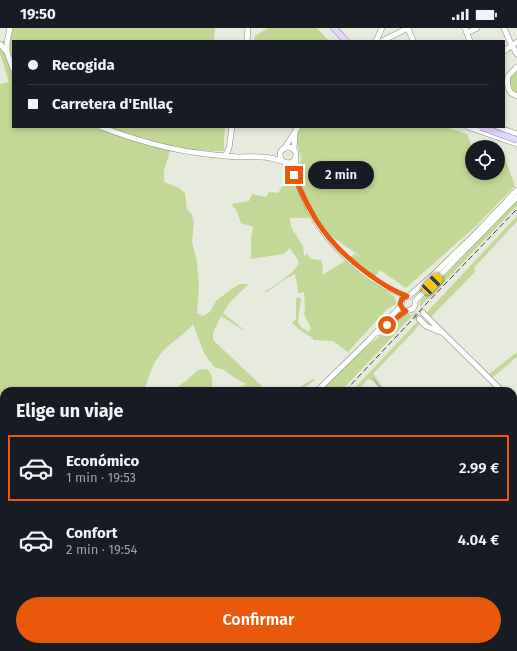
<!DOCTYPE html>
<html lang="es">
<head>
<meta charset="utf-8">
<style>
	:root { --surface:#171b24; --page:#20242c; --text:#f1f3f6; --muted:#9ea1a6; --line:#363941; --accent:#ea580c }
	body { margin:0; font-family:"Fira Sans",sans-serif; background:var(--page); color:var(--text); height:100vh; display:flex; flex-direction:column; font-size:15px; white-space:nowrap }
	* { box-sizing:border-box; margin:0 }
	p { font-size:13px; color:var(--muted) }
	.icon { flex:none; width:22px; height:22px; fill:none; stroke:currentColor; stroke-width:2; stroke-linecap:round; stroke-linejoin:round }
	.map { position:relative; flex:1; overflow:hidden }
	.drawer { position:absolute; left:0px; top:359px; width:517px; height:264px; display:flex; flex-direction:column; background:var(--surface); border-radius:12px 12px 0 0; box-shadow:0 2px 6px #0003 }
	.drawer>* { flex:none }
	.banner { position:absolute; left:12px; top:12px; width:493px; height:88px; border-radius:0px; box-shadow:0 2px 6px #0003; display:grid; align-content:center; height:88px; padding:0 16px; background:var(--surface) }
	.fabs { position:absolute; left:465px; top:112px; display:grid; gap:8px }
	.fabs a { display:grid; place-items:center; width:40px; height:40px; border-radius:50%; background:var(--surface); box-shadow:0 2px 6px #0003; font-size:20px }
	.end { position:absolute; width:18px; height:18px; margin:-9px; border:5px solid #ea580c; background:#fff; box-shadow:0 0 0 2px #fff }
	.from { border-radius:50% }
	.bubble { position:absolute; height:28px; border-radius:14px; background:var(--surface); box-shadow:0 2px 6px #0003; font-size:13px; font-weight:600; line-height:28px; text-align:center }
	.car { position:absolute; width:12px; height:24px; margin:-12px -6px; border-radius:5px; box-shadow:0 0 3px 1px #0007; background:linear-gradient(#f5c518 24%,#345 0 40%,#f5c518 0 76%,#345 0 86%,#f5c518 0) }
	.banner b { display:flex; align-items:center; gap:14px; height:38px; font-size:15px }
	.banner b+b { border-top:1px solid var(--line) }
	.banner i { width:10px; height:10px; background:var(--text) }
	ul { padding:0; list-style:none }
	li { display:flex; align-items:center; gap:12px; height:66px; margin:0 8px 6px; padding:0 8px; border:2px solid transparent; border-radius:0px }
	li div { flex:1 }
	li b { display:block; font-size:15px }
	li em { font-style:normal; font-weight:600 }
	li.on { border-color:var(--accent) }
	li>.icon { width:36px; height:36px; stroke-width:1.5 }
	h2 { padding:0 16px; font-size:18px; line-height:48px }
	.primary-button { display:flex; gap:8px; margin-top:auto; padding:8px 16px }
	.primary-button a { flex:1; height:46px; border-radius:24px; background:var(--accent); color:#fff; font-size:16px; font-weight:600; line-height:46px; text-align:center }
	.status { display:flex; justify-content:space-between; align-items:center; height:28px; padding:0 20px; background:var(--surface); direction:ltr }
	.status svg { height:11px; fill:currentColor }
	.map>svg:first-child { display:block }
	.green { fill:#c3d896; fill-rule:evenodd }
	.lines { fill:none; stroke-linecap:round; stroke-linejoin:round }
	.stream { stroke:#998bb7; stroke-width:1 }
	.minor-tunnel { stroke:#bec2b7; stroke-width:5; stroke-dasharray:5 2.5; stroke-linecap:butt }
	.minor-casing { stroke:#898d81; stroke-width:6 }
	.major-casing { stroke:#9083aa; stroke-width:7 }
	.minor { stroke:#fff; stroke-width:5 }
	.major { stroke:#e2d6fa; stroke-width:6 }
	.rail { stroke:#3e403a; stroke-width:1; stroke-dasharray:6 3; stroke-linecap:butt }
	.major-bridge-casing { stroke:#9083aa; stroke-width:7; stroke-linecap:butt }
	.major-bridge { stroke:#e2d6fa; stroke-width:6 }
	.route { stroke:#ea580c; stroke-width:5 }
</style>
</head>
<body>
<div class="status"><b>19:50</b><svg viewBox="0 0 49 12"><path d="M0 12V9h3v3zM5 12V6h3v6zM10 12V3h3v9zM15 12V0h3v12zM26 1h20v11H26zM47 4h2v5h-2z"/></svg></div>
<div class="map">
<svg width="517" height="623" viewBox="0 0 517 623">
	<rect width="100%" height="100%" fill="#e6ebde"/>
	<g class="green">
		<path d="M12,0h203l-1,13h-201v86h212l-1,14v10c-17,0 -35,-2 -52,-5l-8,24v12l15,6 6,5 2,16 5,5 1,6 1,2 -2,19 5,21 2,24 -2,27 6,3 7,-4 6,-11 14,-11 10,-6h9l-19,18 -7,11 20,16v1l-22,-14 -8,17v7l54,51h-35l14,-7 -11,-6 -11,-8 -10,-3 -10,-14 -11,-29c-9,12 -25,19 -34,32 -8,10 -11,24 -15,35h-140v19l-4,1v-327l9,-2 -9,-28v-13h8z"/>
		<path d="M268,0h49l12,13h-75l1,-5z"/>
		<path d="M517,42v25l-8,-7c0,-9 1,-13 8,-18z"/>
		<path d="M300,99h145l22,7 5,13v26h26v-24l4,1 13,36 -38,39 -71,63 -26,-18 -8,10 22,16c4,7 1,10 -6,12l-40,44 -15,-11 -20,-1v-2l-12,-7 -9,-8 4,-4v-21h5l-3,24 4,6 7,4 2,-4 -7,-14 1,-5 -1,-17 -6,1 -1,-9 -2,-10 -8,4 -20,14 -4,1c9,-6 34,-21 36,-31l-9,-14 -7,6 -32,5v-20l2,-12 -12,-4 -5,-13 -5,-6 18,-3 3,-7 14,3 3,-5 9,1 8,-12 12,-11 3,-12 -5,-18zM290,190h29l3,12 41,28 -8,-4 -15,10 -18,11 1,-9 -2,-6 -10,-1 -4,-5 -3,2 -1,-10 -12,-19z"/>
		<path d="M517,173v5l-97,101v-6z"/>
		<path d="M517,188v5l-43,47 1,4 -44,45 -4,-5z"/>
		<path d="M406,286l7,1 -72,76h-13l-4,-3 31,-31z"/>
		<path d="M418,293l2,2 -6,8 -41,43 13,17h-5l-8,-10 -5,-2 -11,12h-5z"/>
		<path d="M517,324v5l-25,21 -4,-3z"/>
		<path d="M207,341c7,6 5,14 5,22h-40l14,-10 12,-11z"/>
		<path d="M313,351l2,1c-7,5 -13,11 -22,11z"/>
		<path d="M0,463l4,1v22l-4,3z"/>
		<path d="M0,503l4,5v91l-4,3z"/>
		<path d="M517,574v49h-81l-3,-4h80v-43z"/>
		<path d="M12,619h33l-4,4h-33z"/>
		<path d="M140,619h61l-7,4h-50z"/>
	</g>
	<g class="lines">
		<g class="stream">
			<path d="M373,350l10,13"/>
			<path d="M513,450l4,-1"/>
			<path d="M0,479l4,-2"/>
			<path d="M429,619l3,4"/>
		</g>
		<path class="minor-tunnel" d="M414,286l5,5"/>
		<g class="minor-casing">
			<g id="minor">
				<path d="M10,0l-3,15v9l6,17"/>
				<path d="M408,0l5,13"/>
				<path d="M465,0l5,13"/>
				<path d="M504,0l8,18 5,8"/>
				<path d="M467,5l10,-5"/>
				<path d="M247,13l1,-13"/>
				<path d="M376,13l6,-13"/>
				<path d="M382,13l26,-13"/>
				<path d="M0,16l7,8"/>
				<path d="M504,23l13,-9"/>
				<path d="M517,39l-9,9c-1,7 -1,11 3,17l6,3"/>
				<path d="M101,99c32,12 64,22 98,26 13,2 26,3 39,4 16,0 31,-2 46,5"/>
				<path d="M468,99l49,17"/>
				<path d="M497,99l20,7"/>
				<circle cx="288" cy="127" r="8"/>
				<path d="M284,121l14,-22"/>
				<path d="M294,121l1,-17"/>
				<path d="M225,128l4,-8 3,-21"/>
				<path d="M287,135c10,16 15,33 24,50 18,33 59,71 96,83"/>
				<path d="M294,147l2,-16"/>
				<path d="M423,285l79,78"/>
				<path d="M419,291l7,7 14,6"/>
				<path d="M378,305l28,-22 7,-2 2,-4v-4l102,-104"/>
				<path d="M317,363l51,-50 33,-35 1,-7 2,-2 5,-1 27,-24 42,-41 39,-41"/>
				<path d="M513,373l4,4"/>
				<path d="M0,500l4,5"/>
				<path d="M130,619l4,4"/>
				<path d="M135,619l4,4"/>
				<path d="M49,623l4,-4"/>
			</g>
		</g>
		<g class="major-casing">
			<path id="major" d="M334,0l12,13"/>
		</g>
		<use href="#minor" class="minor"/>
		<use href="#major" class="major"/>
		<g class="rail">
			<path d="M345,363l66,-70 15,-17 91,-95"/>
			<path d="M103,623l4,-4"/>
		</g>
		<g class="major-bridge-casing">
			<path id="major-bridge" d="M481,99l36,13"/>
		</g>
		<use href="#major-bridge" class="major-bridge"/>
	</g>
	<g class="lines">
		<path class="route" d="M294,147c17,43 35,70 73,98 12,9 25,18 40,23l-5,3 -2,5 3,5 3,2 -19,14"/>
	</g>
</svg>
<div class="fabs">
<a><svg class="icon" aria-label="locate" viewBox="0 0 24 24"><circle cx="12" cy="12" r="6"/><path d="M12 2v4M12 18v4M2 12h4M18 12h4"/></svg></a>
</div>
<i class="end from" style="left:387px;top:297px"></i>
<i class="end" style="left:294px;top:147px"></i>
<div class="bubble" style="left:308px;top:133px;width:66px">2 min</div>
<i class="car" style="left:432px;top:256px;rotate:44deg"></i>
<div class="banner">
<b><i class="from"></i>Recogida</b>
<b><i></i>Carretera d'Enllaç</b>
</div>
<section class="drawer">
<h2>Elige un viaje</h2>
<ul>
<li class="on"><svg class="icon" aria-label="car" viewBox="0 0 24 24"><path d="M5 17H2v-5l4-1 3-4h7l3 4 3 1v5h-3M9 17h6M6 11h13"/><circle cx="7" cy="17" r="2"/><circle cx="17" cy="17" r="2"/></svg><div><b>Económico</b><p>1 min · 19:53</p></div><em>2.99 €</em></li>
<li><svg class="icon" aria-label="car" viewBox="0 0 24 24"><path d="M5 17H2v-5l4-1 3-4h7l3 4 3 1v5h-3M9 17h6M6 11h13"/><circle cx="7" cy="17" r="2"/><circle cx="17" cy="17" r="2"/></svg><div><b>Confort</b><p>2 min · 19:54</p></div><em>4.04 €</em></li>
</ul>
<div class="primary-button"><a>Confirmar</a></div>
</section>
</div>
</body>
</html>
